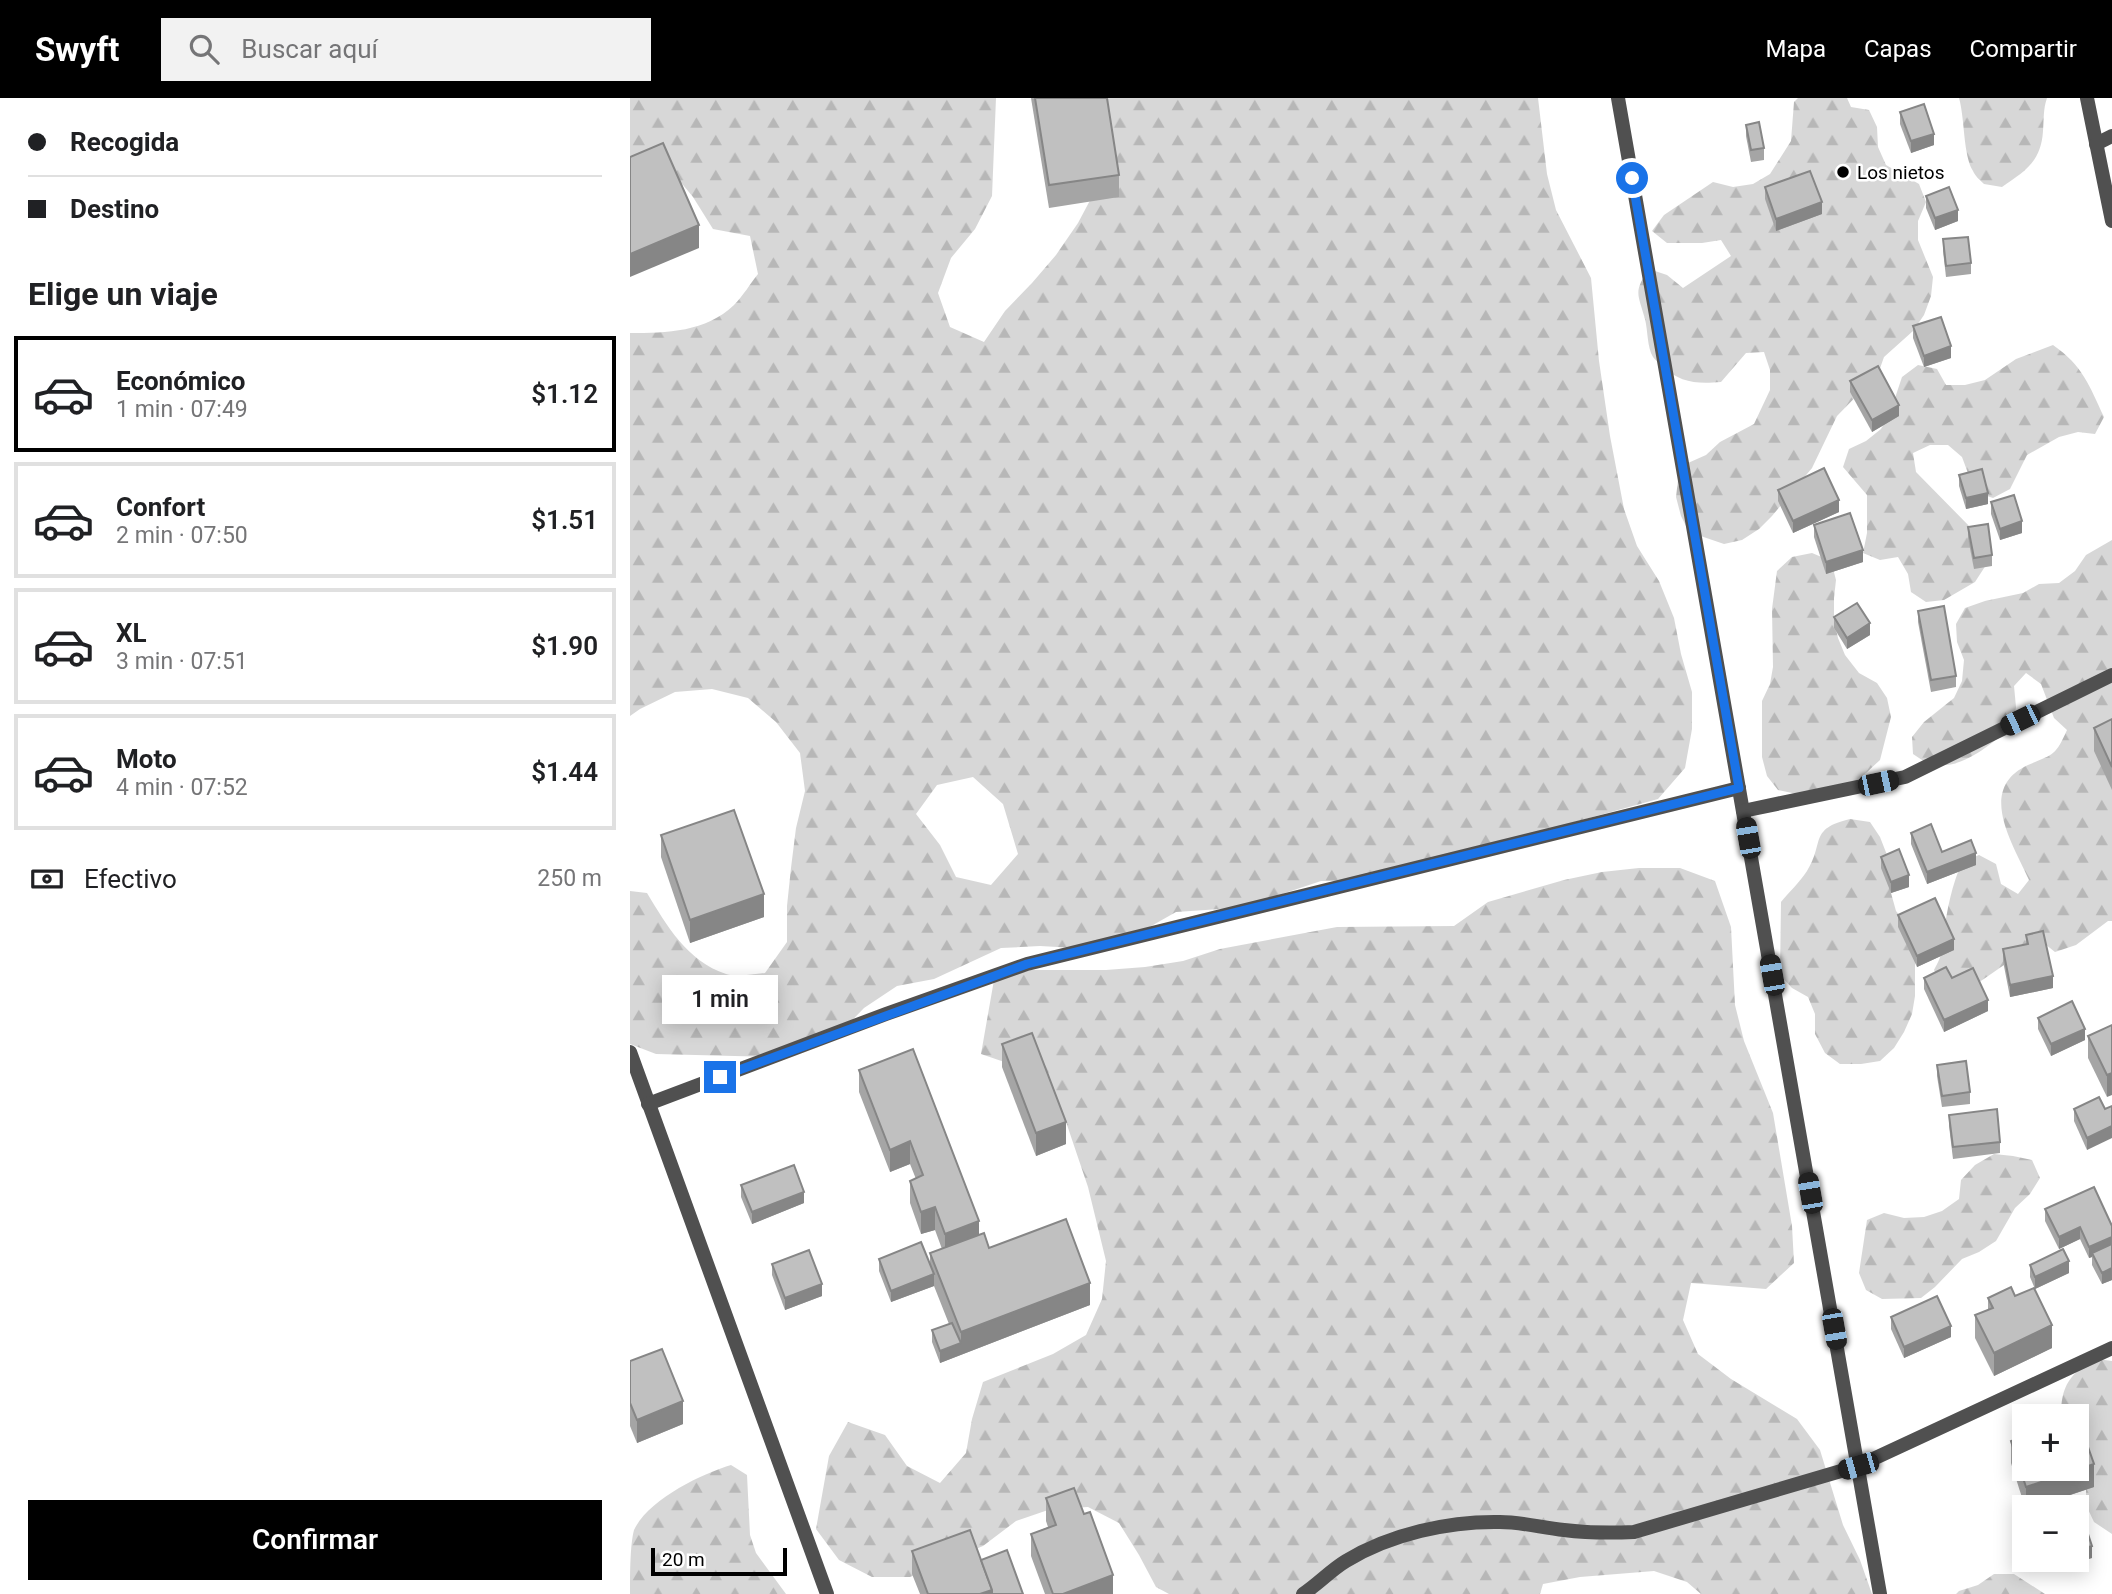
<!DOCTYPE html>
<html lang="es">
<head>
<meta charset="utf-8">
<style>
	:root { --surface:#fff; --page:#f2f2f2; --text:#202124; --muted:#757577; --line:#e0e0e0; --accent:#000 }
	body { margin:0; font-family:Roboto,sans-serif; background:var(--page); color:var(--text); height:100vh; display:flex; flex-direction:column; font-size:26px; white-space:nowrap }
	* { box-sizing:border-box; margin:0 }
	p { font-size:23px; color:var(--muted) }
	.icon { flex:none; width:38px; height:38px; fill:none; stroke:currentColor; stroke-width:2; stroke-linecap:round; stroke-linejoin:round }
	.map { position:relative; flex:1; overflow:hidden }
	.details { display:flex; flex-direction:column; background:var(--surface); width:630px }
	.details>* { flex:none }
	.banner { display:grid; align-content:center; height:154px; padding:0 28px; background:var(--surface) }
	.buttons { position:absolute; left:1382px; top:1306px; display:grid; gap:14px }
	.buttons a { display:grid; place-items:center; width:77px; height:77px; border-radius:0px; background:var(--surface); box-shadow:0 4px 18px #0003; font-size:35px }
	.scale { position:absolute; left:21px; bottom:18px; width:136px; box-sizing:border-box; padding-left:7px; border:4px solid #000; border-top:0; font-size:19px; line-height:24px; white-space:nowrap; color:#000; -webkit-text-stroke:5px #fff; paint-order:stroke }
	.end { position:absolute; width:32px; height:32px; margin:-16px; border:9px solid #1a73e8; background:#fff; box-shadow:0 0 0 4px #fff }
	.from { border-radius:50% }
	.bubble { position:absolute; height:49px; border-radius:0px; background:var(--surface); box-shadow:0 4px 18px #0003; font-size:23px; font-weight:600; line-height:49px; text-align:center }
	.car { position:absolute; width:21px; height:42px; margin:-21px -10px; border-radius:9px; box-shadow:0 0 5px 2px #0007; background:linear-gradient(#222 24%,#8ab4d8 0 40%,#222 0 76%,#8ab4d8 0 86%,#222 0) }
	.banner b { display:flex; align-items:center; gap:24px; height:66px; font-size:26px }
	.banner b+b { border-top:2px solid var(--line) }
	.banner i { width:18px; height:18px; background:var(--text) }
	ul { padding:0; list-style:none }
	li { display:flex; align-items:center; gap:21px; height:116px; margin:0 14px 10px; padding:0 14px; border:4px solid var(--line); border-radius:0px }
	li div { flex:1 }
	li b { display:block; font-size:26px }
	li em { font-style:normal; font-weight:600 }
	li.current { border-color:var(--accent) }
	li>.icon { width:63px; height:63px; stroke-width:1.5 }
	h2 { padding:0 28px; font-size:32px; line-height:84px }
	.pay { display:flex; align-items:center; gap:18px; height:77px; padding:0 28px; font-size:26px }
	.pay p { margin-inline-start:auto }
	.button { display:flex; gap:14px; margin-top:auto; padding:14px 28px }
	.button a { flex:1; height:80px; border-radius:0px; background:var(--accent); color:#fff; font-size:28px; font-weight:600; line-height:80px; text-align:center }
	header { display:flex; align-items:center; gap:42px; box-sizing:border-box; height:98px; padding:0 35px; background:var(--accent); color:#fff }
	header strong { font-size:33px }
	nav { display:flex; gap:38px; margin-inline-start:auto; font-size:24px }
	.search { width:490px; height:63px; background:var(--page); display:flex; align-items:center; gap:18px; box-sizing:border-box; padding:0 24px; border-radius:0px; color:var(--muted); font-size:26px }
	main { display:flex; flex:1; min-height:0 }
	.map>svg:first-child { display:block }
	.forest { fill:url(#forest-firs); fill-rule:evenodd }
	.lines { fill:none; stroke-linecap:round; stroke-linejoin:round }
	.minor { stroke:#505050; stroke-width:14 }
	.wall { fill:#a5a5a5 }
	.shaded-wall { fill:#868686 }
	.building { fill:#c0c0c0; stroke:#868686; stroke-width:2 }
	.route { stroke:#1a73e8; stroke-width:9 }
	.poi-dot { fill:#000; stroke:#fff; stroke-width:2.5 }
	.labels { text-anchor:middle; stroke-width:5; stroke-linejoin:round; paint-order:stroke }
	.poi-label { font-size:19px; fill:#000; stroke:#fff; text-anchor:start }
</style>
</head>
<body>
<header>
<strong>Swyft</strong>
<div class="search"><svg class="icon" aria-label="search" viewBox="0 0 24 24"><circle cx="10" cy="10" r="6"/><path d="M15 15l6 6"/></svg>Buscar aquí</div>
<nav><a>Mapa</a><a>Capas</a><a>Compartir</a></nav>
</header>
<main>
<section class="details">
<div class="banner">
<b><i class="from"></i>Recogida</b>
<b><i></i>Destino</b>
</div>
<h2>Elige un viaje</h2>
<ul>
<li class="current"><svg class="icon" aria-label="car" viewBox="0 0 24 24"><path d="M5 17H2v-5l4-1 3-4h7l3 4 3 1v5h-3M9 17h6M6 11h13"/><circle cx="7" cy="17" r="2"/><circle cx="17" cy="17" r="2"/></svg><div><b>Económico</b><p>1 min · 07:49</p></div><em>$1.12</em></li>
<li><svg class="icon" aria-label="car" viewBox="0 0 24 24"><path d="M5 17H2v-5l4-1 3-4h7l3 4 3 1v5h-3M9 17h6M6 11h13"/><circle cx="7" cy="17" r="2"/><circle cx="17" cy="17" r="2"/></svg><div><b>Confort</b><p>2 min · 07:50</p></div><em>$1.51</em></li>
<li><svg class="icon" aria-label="car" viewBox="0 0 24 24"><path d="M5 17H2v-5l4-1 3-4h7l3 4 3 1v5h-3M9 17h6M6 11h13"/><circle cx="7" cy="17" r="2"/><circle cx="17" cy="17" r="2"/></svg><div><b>XL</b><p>3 min · 07:51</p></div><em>$1.90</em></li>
<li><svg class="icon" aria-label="car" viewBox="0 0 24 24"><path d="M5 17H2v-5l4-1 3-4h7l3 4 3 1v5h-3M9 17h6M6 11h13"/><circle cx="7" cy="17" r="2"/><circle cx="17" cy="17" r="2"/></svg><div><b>Moto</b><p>4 min · 07:52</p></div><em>$1.44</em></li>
</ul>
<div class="pay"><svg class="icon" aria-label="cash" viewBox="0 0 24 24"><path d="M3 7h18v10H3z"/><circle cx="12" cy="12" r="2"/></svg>Efectivo<p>250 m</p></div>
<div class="button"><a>Confirmar</a></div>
</section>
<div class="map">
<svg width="1482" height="1496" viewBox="0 0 1482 1496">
	<defs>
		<pattern id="forest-firs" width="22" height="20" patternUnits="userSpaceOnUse" patternTransform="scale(1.75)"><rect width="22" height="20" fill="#d7d7d7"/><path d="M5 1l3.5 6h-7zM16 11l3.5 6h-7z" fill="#b7b7b7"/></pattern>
	</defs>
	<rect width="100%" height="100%" fill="#fff"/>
	<g class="forest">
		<path d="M0,0h366l-4,98 -17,33 -24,29 -13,35 12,34 34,15 21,-31 27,-28 24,-28 22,-32 17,-32 10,-93h433l9,76 9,36 35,68 8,83 11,75 14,73 13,37 22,35 15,37 7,36 11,38v37l-7,39 -27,31 -297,82h-40l-36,12 -35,14 -74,5 -30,17 -71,19 -35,-2 -39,2 -67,31 -37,7 -33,22 -25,26 -70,23 -113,-3 -26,-10v-153l17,2c20,33 40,68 79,81 11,4 27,0 39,-1l22,-31v-36l4,-38 5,-40 9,-37 -5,-38 -24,-31 -28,-24 -36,-9 -37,3 -35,17 -10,7v-383c37,0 76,-1 104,-28 9,-9 16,-21 24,-31l-8,-38 -37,-7 -20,-32 -24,-29 -39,1zM343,679l30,27 15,50 -27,31 -35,-8 -16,-32 -24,-31 21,-29z"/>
		<path d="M1168,0h49l4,9 18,3 8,17 1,20 8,18 33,19 7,18 -8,19v19l15,37 -2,19 -7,19 -11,16 -29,26 -6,17 -41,42 -25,52 -40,48 -13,13 -17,11 -18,4 -35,-12 -8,-16 -5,-19 2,-17 10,-17 18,-8 14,-13 34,-18 16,-34v-20l-6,-18 -18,1 -25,29c-25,2 -41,1 -60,-17 -3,-3 -6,-5 -8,-8 -6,-10 -5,-26 -8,-38 -7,-25 -12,-27 4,-50l18,6 16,13 48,-32 -10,-16 -19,3h-35l-15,-12 12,-16 49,-33 20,5 20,-3 17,-10 21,-33 3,-39z"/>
		<path d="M1329,0h88c-4,11 -3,22 -4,33 -2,31 -18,40 -41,56l-18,-3c-4,-4 -9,-8 -11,-13 -10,-16 -8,-52 -14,-73z"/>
		<path d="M1423,247c30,21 36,40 51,72l-9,17 -17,-2 -19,5 -32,18 -17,34 -17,9 -18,-6 -13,-35 -14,-12h-18l-17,8 3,19 56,57 14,36 -11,17 -31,18 -18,2 -15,-10 -3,-18 -10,-17 -18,3 -17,-7 4,-20v-38l-24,-28 6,-18 17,-8 15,-12 9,-16 12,-36 16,-12 19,4 9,16h19l20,-5 31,-21z"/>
		<path d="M1482,442v381h-4l-32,24 -21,7 -15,-12 -62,43 -35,3 -9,-16c10,-18 7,-19 10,-37 3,-24 8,-48 18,-71l17,-7 17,9 5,20 17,10 11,-14c-16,-36 -53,-91 -1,-115 25,-11 27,-8 39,-35l-13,-12 -13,-34 -15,-11 -12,13 2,21 -3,19c-22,17 -53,48 -85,37 -5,-2 -10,-6 -15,-9l-1,-17 12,-15 30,-24 8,-17 2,-21 -7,-18 -1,-18 9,-16 20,-7 38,-8 16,-9 20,-1 16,-12 11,-16z"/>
		<path d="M1182,455l19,8 5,19 -2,18v21l4,19 7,17 14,18 18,10 10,15 4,19 -11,43 -13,12 -16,13 -54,9 -19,-4 -11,-14 -5,-19v-56l8,-17 3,-17 -1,-58 5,-38 15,-14z"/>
		<path d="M1220,721l20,3 10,15 7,18 4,38 5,18 8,10 11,37v38l-3,18 -8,18 -10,16 -14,13 -19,3h-21l-15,-11 -10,-19v-20l-7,-17 -16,-9 -12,-13 1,-73c8,-10 19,-20 26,-31 18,-28 1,-42 43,-52z"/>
		<path d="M1009,770h41l35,13 16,46 4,78 9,36 29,72 19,113 2,37 -28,26 -75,-6 -8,37 15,34 33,25 66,40 23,31 23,75 17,35 12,34h-171l-14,-12 -33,-11 -74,6 -37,7 -3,10h-371l-13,-7 -17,-32 -20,-32 -31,-16 -37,2 -35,12 -33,25 -73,31h-38l-33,-17 -23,-31 13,-73 19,-34 37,13 22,31 33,17 26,-30 6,-34 11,-37 70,-28 33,-19 16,-36 4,-38 -18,-74 -24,-71 -48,-50 -35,-12 13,-74 37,-10h75l39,-3 38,-6 37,-12 117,-22 117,-1 34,-24 76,-22 38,-8z"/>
		<path d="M1364,1056l19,2 19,4 8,18 -10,16 -15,14 -19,33 -17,11 -17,7 -27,28 -14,11 -39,1 -16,-9 -7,-17 8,-53 17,-7 20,5 20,-1 18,-6 17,-12 2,-19 14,-15z"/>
		<path d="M1467,1261l15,2v173l-18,-12 -8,-17v-38l-9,-23v-28h-16c0,-30 9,-44 36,-57z"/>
		<path d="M101,1367l16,10 3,60 6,18 30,41h-156c0,-18 0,-49 4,-64 14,-30 67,-56 97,-65z"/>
		<path d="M1364,1476h20l31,20h-89l3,-3 19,-6z"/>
	</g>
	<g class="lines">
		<g class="minor">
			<path d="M988,0l262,1496"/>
			<path d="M1457,0l25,123"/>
			<path d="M1466,46l16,-8"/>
			<path d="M1113,713l162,-34 207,-102"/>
			<path d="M0,954l197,542"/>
			<path d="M18,1006l238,-90 141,-50 712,-176"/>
			<path d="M673,1496c15,-10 28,-24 43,-33 44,-27 103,-40 154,-39 22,0 43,6 64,8 24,3 47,3 70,2l224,-66 254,-118"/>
		</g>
	</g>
	<g class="wall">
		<path d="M401,0h76l12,77v22l-70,11z"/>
		<path d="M1270,14l34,33 -23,8 -11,-29z"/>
		<path d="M1116,27l18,23v12l-13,2 -5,-26z"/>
		<path d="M1135,89l57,27 -46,17 -11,-32z"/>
		<path d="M1296,98l32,25 -23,9 -9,-22z"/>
		<path d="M1313,141l28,24v11l-25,3 -3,-26z"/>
		<path d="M1283,228l38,32 -27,9 -11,-29z"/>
		<path d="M1220,283l49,35 -27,16 -22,-40z"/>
		<path d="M1329,377l29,29 -22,5 -7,-23z"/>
		<path d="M1148,392l61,22 -46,21 -15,-32z"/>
		<path d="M1361,404l31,31 -22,7 -9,-26z"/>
		<path d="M1184,427l49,37 -37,12 -12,-37z"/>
		<path d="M1338,429l24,28v11l-18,3 -6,-31z"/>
		<path d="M1288,513l38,65v11l-25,5 -13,-70z"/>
		<path d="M1204,519l36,18 -23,14 -13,-21z"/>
		<path d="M1482,621v71l-18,-39v-23z"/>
		<path d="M1281,735l31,19 34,13 -49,19 -16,-40z"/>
		<path d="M31,737l103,82 -74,26 -29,-86z"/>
		<path d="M1251,759l28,30 -18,6 -10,-25z"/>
		<path d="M1268,817l56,35 -37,17 -19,-40z"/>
		<path d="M1396,837l27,53 -43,9 -7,-36v-12l23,-5z"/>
		<path d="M1294,880h28l36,33 -44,21 -20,-43z"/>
		<path d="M1408,920l47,22 -34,16 -13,-27z"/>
		<path d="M1482,927l-5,72 -19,-39v-22z"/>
		<path d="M372,946l64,100 -30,12 -34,-89z"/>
		<path d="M1307,967l33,27v12l-28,3 -5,-31z"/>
		<path d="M229,972l130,178 101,57 -150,58 -8,-21v-12l17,-6 -15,-38 -43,16 -12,-31v-12l51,5v-11l12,-4 -7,-19 -14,4 -11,-31v-22l6,-2 -6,-15 -20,8 -31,-80z"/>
		<path d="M1444,1011h31l-18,41 -13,-29z"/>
		<path d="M1319,1017l51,27v11l-47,6 -4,-33z"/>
		<path d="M111,1087l63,18 -52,21 -11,-27z"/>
		<path d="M1415,1111l67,17v54l-10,4 -10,-19v-8l-3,1 -9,-19 -21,10 -14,-28z"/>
		<path d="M142,1166l50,32 -37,14 -13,-35z"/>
		<path d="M1400,1167l39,8 -34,16 -5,-12z"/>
		<path d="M1385,1198l37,52 -58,28 -19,-38v-23l13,-5v-12z"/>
		<path d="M1261,1219l60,20 -47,21 -13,-29z"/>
		<path d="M0,1263l53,63 -46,19 -7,-17z"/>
		<path d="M1381,1343l83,46 -60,20h-9l-14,-44z"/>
		<path d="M416,1400l38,16 29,80h-68l-14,-38v-22l17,-7 -2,-6z"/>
		<path d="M282,1453l69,9 42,34h-103l-8,-20z"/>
	</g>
	<g class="shaded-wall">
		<path d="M1304,36v11l-23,8v-12z"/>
		<path d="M1192,104v12l-46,17v-12z"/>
		<path d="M1328,112v11l-23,9v-12z"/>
		<path d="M69,127v23l-69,29v-23z"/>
		<path d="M1321,248v12l-27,9v-11z"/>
		<path d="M1269,307v11l-27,16v-12z"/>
		<path d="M1358,395v11l-22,5v-11z"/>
		<path d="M1209,402v12l-46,21v-12z"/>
		<path d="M1392,423v12l-22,7v-11z"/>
		<path d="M1233,452v12l-37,12v-12z"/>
		<path d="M1240,525v12l-23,14v-11z"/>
		<path d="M1346,755v12l-49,19v-12z"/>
		<path d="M1279,777v12l-18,6v-11z"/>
		<path d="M134,796v23l-74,26v-23z"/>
		<path d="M1324,841v11l-37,17v-11z"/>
		<path d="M1423,878v12l-43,9v-12z"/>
		<path d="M1358,902v11l-44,21v-12z"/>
		<path d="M1455,931v11l-34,16v-12z"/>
		<path d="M1482,975v22l-5,2v-22z"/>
		<path d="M436,1024v22l-30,12v-23z"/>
		<path d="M1482,1028v12l-25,12v-12z"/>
		<path d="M280,1043v23l-20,8v-22z"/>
		<path d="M174,1094v11l-52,21v-12z"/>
		<path d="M305,1109v23l-14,4v-22z"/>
		<path d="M349,1123v22l-34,14v-23z"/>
		<path d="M1450,1129v12l-21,10v-12z"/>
		<path d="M1482,1139v11l-20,5v4l-3,1v-11z"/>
		<path d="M1439,1163v12l-34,16v-12z"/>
		<path d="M1482,1170v12l-10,4v-11z"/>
		<path d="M304,1176v12l-43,16v-11z"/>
		<path d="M460,1185v22l-150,58v-12l21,-8v-11z"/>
		<path d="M192,1186v12l-37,14v-12z"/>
		<path d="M1422,1227v23l-58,28v-23z"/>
		<path d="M1321,1228v11l-47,21v-11z"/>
		<path d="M53,1303v23l-46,19v-23z"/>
		<path d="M1464,1366v23l-60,20h-8v-20z"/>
		<path d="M1462,1448v12l-20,7v-6h5v-8z"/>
		<path d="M483,1477v19h-50z"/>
		<path d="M362,1492v4h-12z"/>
	</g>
	<g class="building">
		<path d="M405,0h72l12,77 -70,10z"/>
		<path d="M1294,6l10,30 -23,7 -11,-29z"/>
		<path d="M1129,24l5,26 -13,2 -5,-25z"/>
		<path d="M33,45l36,82 -69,29v-97z"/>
		<path d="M1180,73l12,31 -46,17 -11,-32z"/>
		<path d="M1319,89l9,23 -23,8 -9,-22z"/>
		<path d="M1338,139l3,26 -25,3 -3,-27z"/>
		<path d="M1311,219l10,29 -27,10 -11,-30z"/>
		<path d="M1248,268l21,39 -27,15 -22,-39z"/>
		<path d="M1194,370l15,32 -46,21 -15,-31z"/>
		<path d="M1352,371l6,24 -22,5 -7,-23z"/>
		<path d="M1384,397l8,26 -22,8 -9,-27z"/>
		<path d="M1220,415l13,37 -37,12 -12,-37z"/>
		<path d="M1358,426l4,31 -18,3 -6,-31z"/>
		<path d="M1227,505l13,20 -23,15 -13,-21z"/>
		<path d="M1314,508l12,70 -25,4 -13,-69z"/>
		<path d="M1482,621v48l-18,-39z"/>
		<path d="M104,712l30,84 -74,26 -29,-85z"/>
		<path d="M1301,726l11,28 29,-12 5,13 -49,19 -16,-39z"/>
		<path d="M1269,751l10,26 -18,7 -10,-25z"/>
		<path d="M1305,800l19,41 -37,17 -19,-41z"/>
		<path d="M1413,833l10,45 -43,9 -7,-36 25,-5 -2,-9z"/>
		<path d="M1316,869l6,11 21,-10 15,32 -44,20 -20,-42z"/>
		<path d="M1442,903l13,28 -34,15 -13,-26z"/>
		<path d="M1482,927v48l-5,2 -19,-39z"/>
		<path d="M402,935l34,89 -30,11 -34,-89z"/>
		<path d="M283,951l66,172 -34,13 -10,-27 -14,5 -11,-31 13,-6 -13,-34 -20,9 -31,-80z"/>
		<path d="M1336,963l4,31 -28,4 -5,-31z"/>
		<path d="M1469,999l6,12 7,-3v20l-25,12 -13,-29z"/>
		<path d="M1367,1011l3,33 -47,5 -4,-32z"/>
		<path d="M164,1067l10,27 -52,20 -11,-27z"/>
		<path d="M1464,1089l18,39v11l-23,10 -9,-20 -21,10 -14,-28z"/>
		<path d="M436,1121l24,64 -129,49 -31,-79 54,-20 5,15z"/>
		<path d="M291,1144l13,32 -43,17 -12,-32z"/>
		<path d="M1482,1146v24l-10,5 -10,-20z"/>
		<path d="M1433,1151l6,12 -34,16 -5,-12z"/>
		<path d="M179,1152l13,34 -37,14 -13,-34z"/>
		<path d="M1381,1189l4,9 19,-8 18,37 -58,28 -19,-38 18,-7 -5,-10z"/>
		<path d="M1307,1198l14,30 -47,21 -13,-30z"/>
		<path d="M322,1225l9,20 -21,8 -8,-21z"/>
		<path d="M32,1251l21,52 -46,19 -7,-17v-42z"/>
		<path d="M1447,1321h1l16,45 -68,23 -15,-46 14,-5v32h52z"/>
		<path d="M444,1390l10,26 6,-2 23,63 -50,19h-10l-22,-60 25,-9 -10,-27z"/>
		<path d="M1451,1415l11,33 -15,5v-37z"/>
		<path d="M340,1432l22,60 -12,4h-52l-16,-43z"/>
		<path d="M377,1452l16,44h-31v-4l-11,-30z"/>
	</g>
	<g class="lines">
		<path class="route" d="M90,979l307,-113 712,-176 -107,-610"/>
	</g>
	<circle class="poi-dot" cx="1213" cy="74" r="7"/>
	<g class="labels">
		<g class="poi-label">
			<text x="1227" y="81">Los nietos</text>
		</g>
	</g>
</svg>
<div class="buttons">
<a>+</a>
<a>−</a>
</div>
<div class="scale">20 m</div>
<i class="end from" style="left:1002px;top:80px"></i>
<i class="end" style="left:90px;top:979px"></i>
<div class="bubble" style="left:32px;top:877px;width:116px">1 min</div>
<i class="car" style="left:1390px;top:622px;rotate:244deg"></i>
<i class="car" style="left:1248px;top:685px;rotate:78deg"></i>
<i class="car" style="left:1118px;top:740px;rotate:350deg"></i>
<i class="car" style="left:1142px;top:877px;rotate:350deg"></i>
<i class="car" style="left:1180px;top:1095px;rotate:350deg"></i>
<i class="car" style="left:1204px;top:1231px;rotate:170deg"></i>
<i class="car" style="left:1228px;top:1368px;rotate:254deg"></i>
</div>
</main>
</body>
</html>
